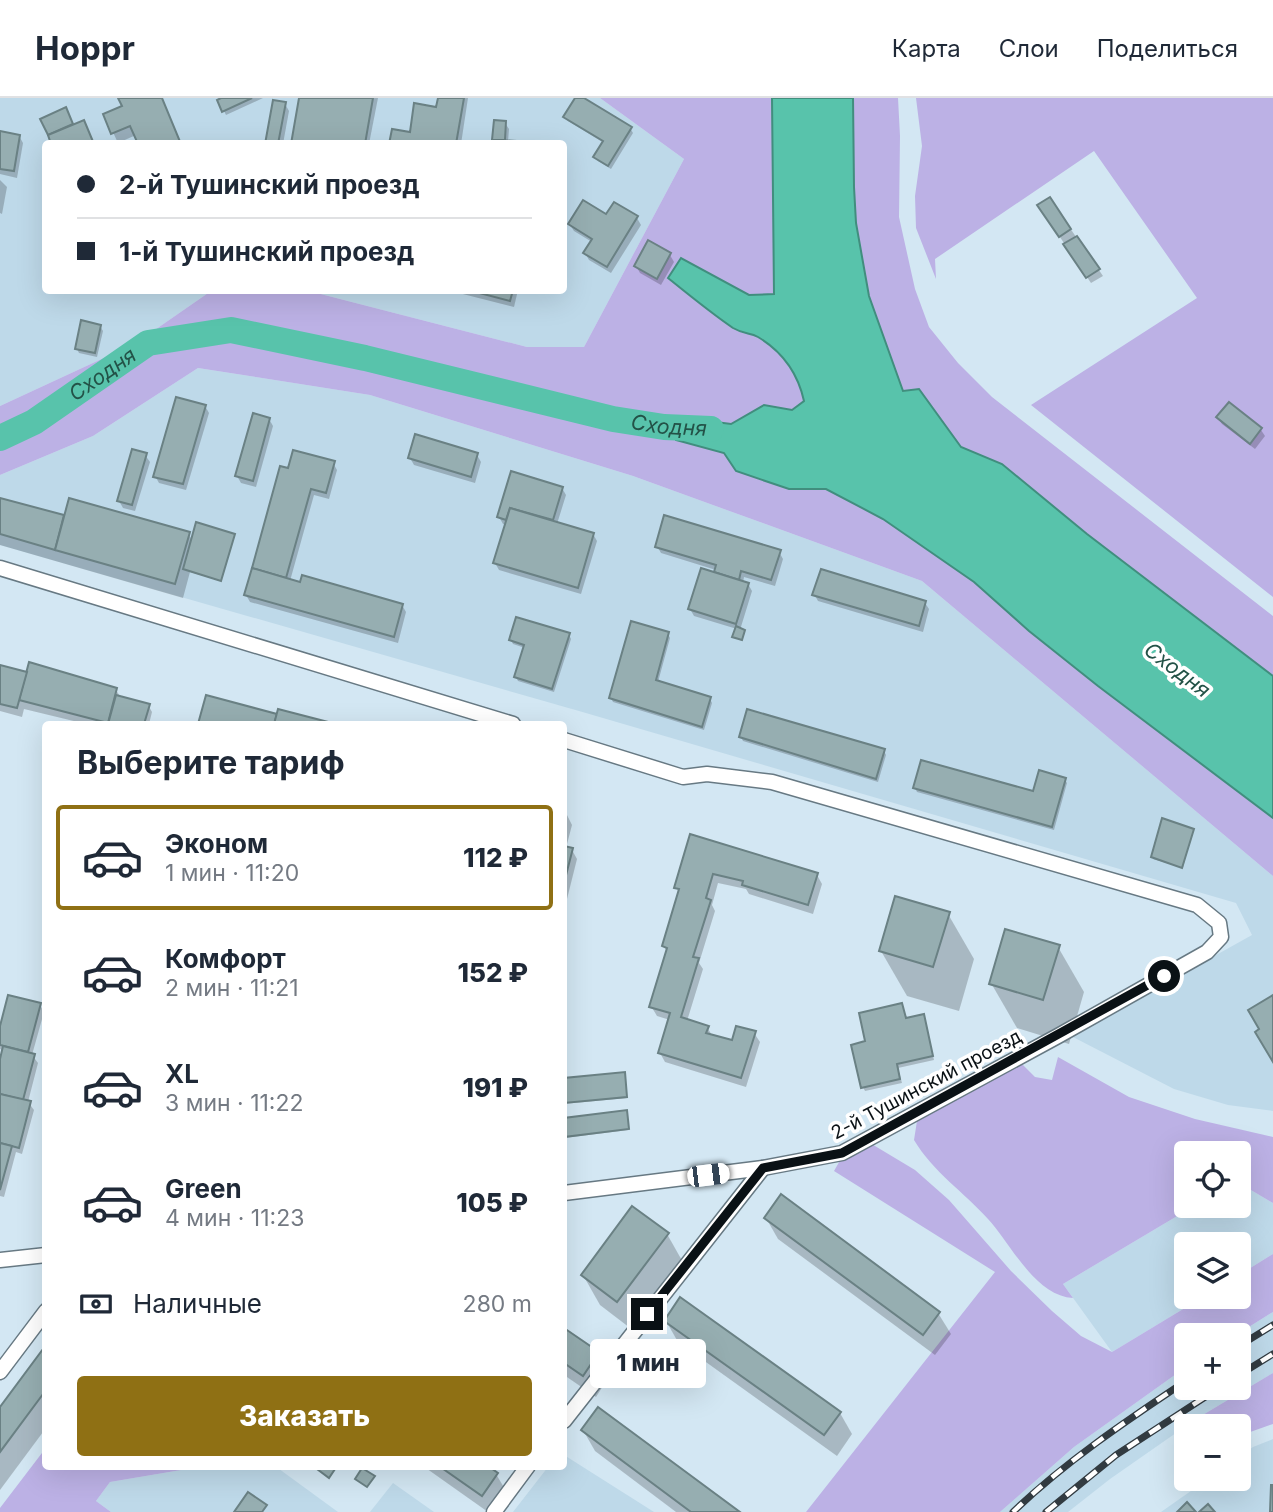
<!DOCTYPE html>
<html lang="ru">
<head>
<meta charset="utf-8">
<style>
	:root { --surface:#fff; --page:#f2f2f3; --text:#1f2937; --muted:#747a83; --line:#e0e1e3; --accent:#8f7014 }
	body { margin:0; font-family:Inter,sans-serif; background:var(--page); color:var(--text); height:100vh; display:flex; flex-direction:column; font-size:26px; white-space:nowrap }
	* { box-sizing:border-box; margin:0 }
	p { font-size:23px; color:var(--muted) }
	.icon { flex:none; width:38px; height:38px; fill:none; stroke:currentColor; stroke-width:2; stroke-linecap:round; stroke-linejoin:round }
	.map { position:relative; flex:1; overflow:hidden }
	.drawer { position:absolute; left:42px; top:623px; width:525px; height:749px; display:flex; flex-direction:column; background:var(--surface); border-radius:7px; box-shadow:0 7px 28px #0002 }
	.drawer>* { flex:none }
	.hud { position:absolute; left:42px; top:42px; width:525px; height:154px; border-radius:7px; box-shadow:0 7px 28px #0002; display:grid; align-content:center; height:154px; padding:0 35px; background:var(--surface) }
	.controls { position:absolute; left:1174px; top:1043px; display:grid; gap:14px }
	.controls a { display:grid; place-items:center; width:77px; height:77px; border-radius:7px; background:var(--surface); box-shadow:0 7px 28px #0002; font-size:35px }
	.end { position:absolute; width:32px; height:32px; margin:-16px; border:9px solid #0a1115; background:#fff; box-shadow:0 0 0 4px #fff }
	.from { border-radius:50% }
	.bubble { position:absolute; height:49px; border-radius:7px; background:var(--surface); box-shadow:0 7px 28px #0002; font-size:23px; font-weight:800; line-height:49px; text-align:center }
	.car { position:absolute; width:21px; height:42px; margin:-21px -10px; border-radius:9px; box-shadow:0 0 5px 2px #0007; background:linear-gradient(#fff 24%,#345 0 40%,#fff 0 76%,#345 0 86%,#fff 0) }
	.hud b { display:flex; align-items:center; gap:24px; height:66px; font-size:26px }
	.hud b+b { border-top:2px solid var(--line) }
	.hud i { width:18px; height:18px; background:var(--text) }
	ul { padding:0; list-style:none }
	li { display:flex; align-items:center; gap:21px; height:105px; margin:0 14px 10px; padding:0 21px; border:4px solid transparent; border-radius:7px }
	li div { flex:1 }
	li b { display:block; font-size:26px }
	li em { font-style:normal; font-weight:800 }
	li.current { border-color:var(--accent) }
	li>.icon { width:63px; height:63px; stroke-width:1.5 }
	h2 { padding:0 35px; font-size:32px; line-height:84px }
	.pay { display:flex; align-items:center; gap:18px; height:77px; padding:0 35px; font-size:26px }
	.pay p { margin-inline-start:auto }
	.primary-button { display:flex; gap:14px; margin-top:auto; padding:14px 35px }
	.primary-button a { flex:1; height:80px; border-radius:7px; background:var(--accent); color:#fff; font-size:28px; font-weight:800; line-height:80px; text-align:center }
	header { display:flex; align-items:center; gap:42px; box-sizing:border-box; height:98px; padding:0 35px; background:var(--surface); border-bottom:2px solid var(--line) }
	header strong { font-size:33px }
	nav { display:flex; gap:38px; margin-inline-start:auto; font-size:24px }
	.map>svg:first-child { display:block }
	.built { fill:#bed9e9 }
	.green { fill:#bcb1e5 }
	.water { fill:#58c3ab; stroke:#418e7e; stroke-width:2 }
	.shadow { fill:#0003 }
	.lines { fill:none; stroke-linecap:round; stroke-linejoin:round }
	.river { stroke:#58c3ab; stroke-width:26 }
	.building { fill:#96aeb1; stroke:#6a8184; stroke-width:2 }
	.minor-casing { stroke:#677983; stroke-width:17 }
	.minor { stroke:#fff; stroke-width:14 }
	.rail-casing { stroke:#323b41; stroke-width:7 }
	.rail { stroke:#fff; stroke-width:4.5; stroke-dasharray:13; stroke-linecap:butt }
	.route { stroke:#0a1115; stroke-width:9 }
	.labels { text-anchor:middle; stroke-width:7; stroke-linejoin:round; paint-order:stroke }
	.street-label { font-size:19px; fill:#0a1115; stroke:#fff }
	.water-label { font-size:21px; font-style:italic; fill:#235247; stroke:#fff }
</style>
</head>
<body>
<header>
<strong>Hoppr</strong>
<nav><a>Карта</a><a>Слои</a><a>Поделиться</a></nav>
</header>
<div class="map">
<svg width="1273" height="1414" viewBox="0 0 1273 1414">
	<rect width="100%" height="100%" fill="#d3e7f3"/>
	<g class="built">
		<path d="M0,0h600l84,61 -100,188h-57l-218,-56 255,-1v-146h-518v146l165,1 -75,52 -136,63z"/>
		<path d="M198,270l172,27 263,81 289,105 351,295v235l-45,-6 -54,-16 -103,-53 181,-101 -16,-32 -657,-192 -579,-166v-70l93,-39z"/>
		<path d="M1239,1085l34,20v51l-34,21v-31h-53v53h17l-91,55 -49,-68 131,-78h45z"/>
		<path d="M1273,1214v61l-77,46 -86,60 -42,33h-68l74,-65 112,-80v21h53v-53h-3z"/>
		<path d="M1273,1341v73h-112l47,-33h31v-22l14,-10z"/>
		<path d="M564,1357l90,57h-141l35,-45 16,-1z"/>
		<path d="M275,1368l63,46h-227l-15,-11 14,-19 89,-15z"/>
		<path d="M393,1385l41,29h-64z"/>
	</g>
	<g class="green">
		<path d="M600,0h172l2,196 -25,1 -68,-37 -13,20c21,17 43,35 65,50 12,7 18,4 25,9 26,15 39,36 47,64l-13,9 -28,-5 -33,19 -55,16 48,13 12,18 52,17 38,1 57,30 91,63 55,49 244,187v58l-351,-295 -289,-105 -263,-81 -172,-27 -105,68 -93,39v-69l136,-63 75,-52h98l218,56h57l100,-188z"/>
		<path d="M853,0h45l2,38 -1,81 16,72 14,38 29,36 34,34 281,219v60l-186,-142 -85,-70 -41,-17 -42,-58 -16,3 -34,-96 -13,-73 -2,-36z"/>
		<path d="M916,0h357v499l-242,-192 166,-107 -103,-147 -159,108 1,20 -20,-51 -1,-32 7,-50z"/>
		<path d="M1058,959l71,40 66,22 78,18v66l-34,-20v-30h-53v53h8l-131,78 10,14c-38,-2 -62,-54 -85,-79 -24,-27 -55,-47 -74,-79l3,-19 104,-58 14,14 17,3z"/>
		<path d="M870,1045l45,27 34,30 62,71 41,40 29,25 31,16 91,-55h36v-22l34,-21v58l-37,23h-50v32l-112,80 -74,65h-194l189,-240 -161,-101 8,-14z"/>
		<path d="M1273,1275v51l-34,12v-10h-38l-5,-7z"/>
		<path d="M45,1351l1,17 47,1 1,2 8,-3 97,1 -89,15 -14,19 15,11h-111v-4z"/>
	</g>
	<path class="water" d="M772,0h81l1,89 2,36 13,73 34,95 16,-2 42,58 41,17 85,70 186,142v142l-175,-132 -69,-55 -55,-49 -91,-63 -57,-30h-37l-53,-18 -12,-18 -48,-13 1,-23 54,7 33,-19 28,5 12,-9c-6,-27 -21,-49 -46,-64 -8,-5 -13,-2 -25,-9 -22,-15 -44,-33 -65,-50l13,-20 68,37 25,-1z"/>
	<g class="shadow">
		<path d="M120,0h41l20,46h-41l-4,-9 -18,8 -13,-28 19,-8z"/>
		<path d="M225,0h38l-37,17 -7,-14z"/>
		<path d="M301,0h77l-9,46h-76z"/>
		<path d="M439,0h29l-7,46h-70l20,-10 26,-25z"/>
		<path d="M577,0h4l49,30 3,5 -22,36 -13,-8 -3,-4 9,-14 -36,-22 -3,-4z"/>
		<path d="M285,6l4,7 -6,33h-17z"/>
		<path d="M505,25l4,6 -1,13 7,2h-18l-3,-5z"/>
		<path d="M0,35l19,3 4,7 -6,35 -17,-4z"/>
		<path d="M0,82l7,7 -5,27 -2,-1z"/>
		<path d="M1050,101l53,77 -12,7 -48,-71z"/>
		<path d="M607,119l30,1 4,7 -30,48 -22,-13 -4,-7 7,-11 -18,-11 -4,-6z"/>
		<path d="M649,145l21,12 4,7 -13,23 -21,-12 -4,-7z"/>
		<path d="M447,192h71l-4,17z"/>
		<path d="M100,228l3,5 -6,26 -18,-4 -2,-4z"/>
		<path d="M205,308l4,7 -23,77 -27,-7 -4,-7z"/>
		<path d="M1218,320l43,12 4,6 -10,13 -33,-25z"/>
		<path d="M269,321l4,7 -17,61 -15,-4 -4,-7z"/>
		<path d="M145,357l5,7 -15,49 -12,-3 -4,-7z"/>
		<path d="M477,357l4,7 -6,21 -61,-18 -4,-7z"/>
		<path d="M333,365l4,7 -8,29 -15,-4 -24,86 112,24 4,7 -8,31 -148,-41 -4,-7 43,-125z"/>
		<path d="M512,376l50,14 4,7 -9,29 36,10 4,7 -16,53 -82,-24 -4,-7 12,-38 -4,-1 -4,-7z"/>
		<path d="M0,402l65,17 123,17 5,7 41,-4 -13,44 -31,-9 -7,26 -183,-53z"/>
		<path d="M657,448l122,6 4,7 -8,27 -31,-9 -1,6 5,1 4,7 -12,39 5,2 -3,9 -8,-4 3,-8 -43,-13 -4,-7 26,-39 -55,-17z"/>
		<path d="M814,496l111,9 4,6 -6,23 -105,-31z"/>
		<path d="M668,536l2,4 -12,44 52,17 2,4 -8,27 -91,-28 -2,-4z"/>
		<path d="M569,537l2,4 -17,53 -36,-11 -2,-4 9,-29 -12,-4 -2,-4z"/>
		<path d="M0,569l116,23 5,8 27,7 4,7 -3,12h-63l-62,-15 -2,8 -22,-6z"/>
		<path d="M207,599l71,19 49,8h-127z"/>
		<path d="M741,639l143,14 2,4 -8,27 -135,-41z"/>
		<path d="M1064,681l3,4 -13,47 -137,-38 -2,-4 120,5z"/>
		<path d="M564,716l3,1 5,10 -6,23 6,2 5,9 -10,40 -3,-1z"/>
		<path d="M1192,732l-9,38 -30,-9v-2z"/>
		<path d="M692,739l125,38 5,9 -9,30 -64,-20 -3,-5 -28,-6 -6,22 3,6 -16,52 4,6 -16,52 20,6 6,10 20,6 21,-10 6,9 -14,45 -81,-25 -5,-9 10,-33 -13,-4 -6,-10 17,-53 -4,-7 16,-52 -4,-7z"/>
		<path d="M948,816l26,45 -15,52 -52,-15 -26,-45z"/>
		<path d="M1058,849l26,45 -15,52 -52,-16 -26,-45z"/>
		<path d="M40,907l4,7 -12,43 6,8 -10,39 6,8 -12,44 -6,-2 -12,45 -4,-1v-130l4,-15 -4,-2v-17z"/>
		<path d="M901,907l5,15h19l9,40 -36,8 4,15 -37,8 -2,-4 4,-44z"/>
		<path d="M624,976l3,24 -63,6v-24z"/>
		<path d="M626,1014l3,18 -65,8v-18z"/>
		<path d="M766,1120l172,95 13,21 -16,21 -157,-116z"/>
		<path d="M667,1136l17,30 -50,67 -34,-26 -17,-30z"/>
		<path d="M666,1223l174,92 12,21 -15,22 -159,-114z"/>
		<path d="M564,1232l34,23 12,22 -14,22 -32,-22z"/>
		<path d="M46,1250v80l-46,62v-81z"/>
		<path d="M583,1332l154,82h-61l-81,-61z"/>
		<path d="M423,1368h62l11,8 13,22 -21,16z"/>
	</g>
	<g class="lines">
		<path class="river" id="s1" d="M0,340l34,-16 114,-79 83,-13 134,28 248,61 51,8 47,2"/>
	</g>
	<g class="building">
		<path d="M118,0h44l19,46h-43l-8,-18 -19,8 -8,-20 19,-8z"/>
		<path d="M221,0h31l-30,14 -5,-12z"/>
		<path d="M299,0h74l-8,46h-74z"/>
		<path d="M438,0h26l-8,46h-67l3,-15 18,3 4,-29 22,4z"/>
		<path d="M575,0h9l48,29 -24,39 -15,-9 10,-16 -40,-24z"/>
		<path d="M273,2l13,2 -8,42h-13z"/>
		<path d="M66,9l7,17 -25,11 -8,-16z"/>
		<path d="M84,22l10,24h-43l-3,-9z"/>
		<path d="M494,22l12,1 -1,19h-13z"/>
		<path d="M0,33l20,4 -6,36 -14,-2z"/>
		<path d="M497,42l19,1v3h-19z"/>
		<path d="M1050,99l21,32 -12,8 -22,-32z"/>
		<path d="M583,102l23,14 8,-12 24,14 -31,51 -24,-14 9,-14 -24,-15z"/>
		<path d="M1077,138l23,33 -14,9 -23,-34z"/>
		<path d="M648,142l23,13 -14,26 -23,-13z"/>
		<path d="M468,192h45l-3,11z"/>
		<path d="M81,222l20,5 -6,28 -20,-4z"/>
		<path d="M176,299l30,8 -23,79 -30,-7z"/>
		<path d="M1229,304l33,26 -12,16 -34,-27z"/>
		<path d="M253,315l17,5 -17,63 -18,-5z"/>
		<path d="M415,336l63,19 -7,24 -63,-19z"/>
		<path d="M132,351l15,4 -15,52 -15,-4z"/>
		<path d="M293,352l42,11 -9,32 -15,-4 -25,89 -34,-10 28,-102 8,2z"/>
		<path d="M511,373l52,16 -10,33 -43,-12 -4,12 -9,-3z"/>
		<path d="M0,400l64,17 -9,35 -55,-16z"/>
		<path d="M69,400l121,34 -15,52 -120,-34z"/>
		<path d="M510,410l84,25 -16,55 -85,-25z"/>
		<path d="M664,417l117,35 -10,30 -30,-9 -2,9 -25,-8 2,-7 -61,-18z"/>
		<path d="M196,424l39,12 -14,47 -38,-12z"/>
		<path d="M252,470l48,14 2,-7 101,29 -9,33 -150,-42z"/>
		<path d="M701,470l48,15 -13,41 -48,-15z"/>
		<path d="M821,471l105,32 -7,25 -107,-31z"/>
		<path d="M516,519l54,16 -18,56 -38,-12 10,-32 -15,-5z"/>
		<path d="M631,523l38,11 -13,48 55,17 -9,30 -93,-29z"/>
		<path d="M736,528l9,4 -3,10 -10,-3z"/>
		<path d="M29,564l88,26 -9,35 -89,-23z"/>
		<path d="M0,567l27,7 -10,36 -17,-4z"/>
		<path d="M116,597l34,9 -6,20h-36z"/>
		<path d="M206,597l71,19 -3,10h-76z"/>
		<path d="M278,611l50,13 -1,2h-53z"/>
		<path d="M747,611l138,40 -9,30 -137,-42z"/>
		<path d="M921,662l112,31 6,-21 27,8 -14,49 -139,-39z"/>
		<path d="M1162,720l32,11 -12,39 -31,-11z"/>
		<path d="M690,736l128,39 -10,32 -66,-20 1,-4 -30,-7 -7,24 5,2 -18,57 6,1 -18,59 28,9 -3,7 26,7 4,-14 20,5 -15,47 -83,-25 12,-40 -21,-6 18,-59 -5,-2 17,-57 -5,-1z"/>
		<path d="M564,748l9,2 -9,35z"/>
		<path d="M895,798l55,16 -17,55 -54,-16z"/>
		<path d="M1005,831l55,16 -17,55 -54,-16z"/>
		<path d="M8,897l33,8 -13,49 -28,-7v-19z"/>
		<path d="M1273,897v67l-18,-30 4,-3 -11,-19z"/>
		<path d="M902,905l4,15 18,-4 9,42 -36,8 3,15 -39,9 -10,-43 14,-4 -6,-28z"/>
		<path d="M3,948l32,8 -12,46 -23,-6v-35z"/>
		<path d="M625,974l2,25 -63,6v-25z"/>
		<path d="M0,996l31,7 -12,47 -19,-5z"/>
		<path d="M627,1012l2,19 -65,8v-19z"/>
		<path d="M0,1045l12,3 -12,44z"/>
		<path d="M781,1096l159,118 -17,23 -159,-117z"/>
		<path d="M632,1108l37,27 -52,69 -36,-27z"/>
		<path d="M680,1199l161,115 -17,23 -160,-114z"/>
		<path d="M564,1230l35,24 -16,24 -19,-13z"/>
		<path d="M46,1247v45l-46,62v-45z"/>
		<path d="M598,1309l92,68 50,37h-49l-110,-82z"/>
		<path d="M313,1368h24l-8,12z"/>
		<path d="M439,1368h49l10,7 -16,23z"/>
		<path d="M362,1370l13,8 -8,11 -12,-8z"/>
		<path d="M1271,1387h2v27h-3z"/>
		<path d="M248,1394l19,13 -5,7h-28z"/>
		<path d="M1187,1404l9,10h-19z"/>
		<path d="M1208,1406l7,8h-16z"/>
	</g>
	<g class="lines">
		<g class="minor-casing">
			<g id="minor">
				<path d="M0,470l513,156"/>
				<path d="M564,642l119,37 24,-3 65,8 425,123 22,18 2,14 -14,15 -149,84 -216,117 -79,15 -199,25"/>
				<path d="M0,1162l46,-5"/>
				<path d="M0,1274l46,-61"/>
				<path d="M564,1323l199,-253"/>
				<path d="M494,1414l34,-46"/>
			</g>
		</g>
		<use href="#minor" class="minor"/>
		<g class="rail-casing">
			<g id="rail">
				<path d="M1239,1248l34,-21"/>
				<path d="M1239,1277l34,-21"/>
				<path d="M1013,1414c52,-50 113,-91 173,-131"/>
				<path d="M1046,1414l70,-57 103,-67"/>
			</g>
		</g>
		<use href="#rail" class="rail"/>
	</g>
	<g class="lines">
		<path class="route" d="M647,1216l116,-146 79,-15 322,-177"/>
	</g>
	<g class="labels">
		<g class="street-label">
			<text transform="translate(926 986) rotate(-28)" y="7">2-й Тушинский проезд</text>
		</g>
		<g class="water-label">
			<text dy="7" stroke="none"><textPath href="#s1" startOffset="121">Сходня</textPath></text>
			<text dy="7" stroke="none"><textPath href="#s1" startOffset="709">Сходня</textPath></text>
			<text transform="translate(1177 572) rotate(37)" y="7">Сходня</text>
		</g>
	</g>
</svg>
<div class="controls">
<a><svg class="icon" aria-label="locate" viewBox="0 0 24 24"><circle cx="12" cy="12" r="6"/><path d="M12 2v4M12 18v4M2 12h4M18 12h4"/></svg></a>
<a><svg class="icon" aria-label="layers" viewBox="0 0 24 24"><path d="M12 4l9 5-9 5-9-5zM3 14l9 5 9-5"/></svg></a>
<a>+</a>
<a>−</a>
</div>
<i class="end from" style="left:1164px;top:878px"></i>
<i class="end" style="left:647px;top:1216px"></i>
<div class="bubble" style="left:590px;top:1241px;width:116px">1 мин</div>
<i class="car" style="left:708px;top:1077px;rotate:83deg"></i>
<div class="hud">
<b><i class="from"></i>2-й Тушинский проезд</b>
<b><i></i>1-й Тушинский проезд</b>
</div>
<section class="drawer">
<h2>Выберите тариф</h2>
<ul>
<li class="current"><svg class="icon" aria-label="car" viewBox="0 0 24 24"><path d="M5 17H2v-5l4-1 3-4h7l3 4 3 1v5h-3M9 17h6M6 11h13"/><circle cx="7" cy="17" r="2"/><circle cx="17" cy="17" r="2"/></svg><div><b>Эконом</b><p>1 мин · 11:20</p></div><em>112 ₽</em></li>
<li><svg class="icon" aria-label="car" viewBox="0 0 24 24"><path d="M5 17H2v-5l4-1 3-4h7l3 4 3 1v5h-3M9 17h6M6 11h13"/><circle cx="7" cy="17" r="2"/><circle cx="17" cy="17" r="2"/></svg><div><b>Комфорт</b><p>2 мин · 11:21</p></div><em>152 ₽</em></li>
<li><svg class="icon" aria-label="car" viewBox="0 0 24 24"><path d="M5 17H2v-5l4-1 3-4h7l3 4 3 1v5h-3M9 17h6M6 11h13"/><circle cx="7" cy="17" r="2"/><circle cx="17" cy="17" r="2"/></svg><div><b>XL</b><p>3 мин · 11:22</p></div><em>191 ₽</em></li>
<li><svg class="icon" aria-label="car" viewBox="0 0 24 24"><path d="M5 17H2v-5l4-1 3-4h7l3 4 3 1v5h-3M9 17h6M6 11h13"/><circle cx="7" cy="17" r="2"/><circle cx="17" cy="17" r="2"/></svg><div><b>Green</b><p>4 мин · 11:23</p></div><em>105 ₽</em></li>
</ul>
<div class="pay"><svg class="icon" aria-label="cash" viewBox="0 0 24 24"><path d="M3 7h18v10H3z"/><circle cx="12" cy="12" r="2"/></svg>Наличные<p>280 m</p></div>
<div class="primary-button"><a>Заказать</a></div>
</section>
</div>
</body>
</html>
